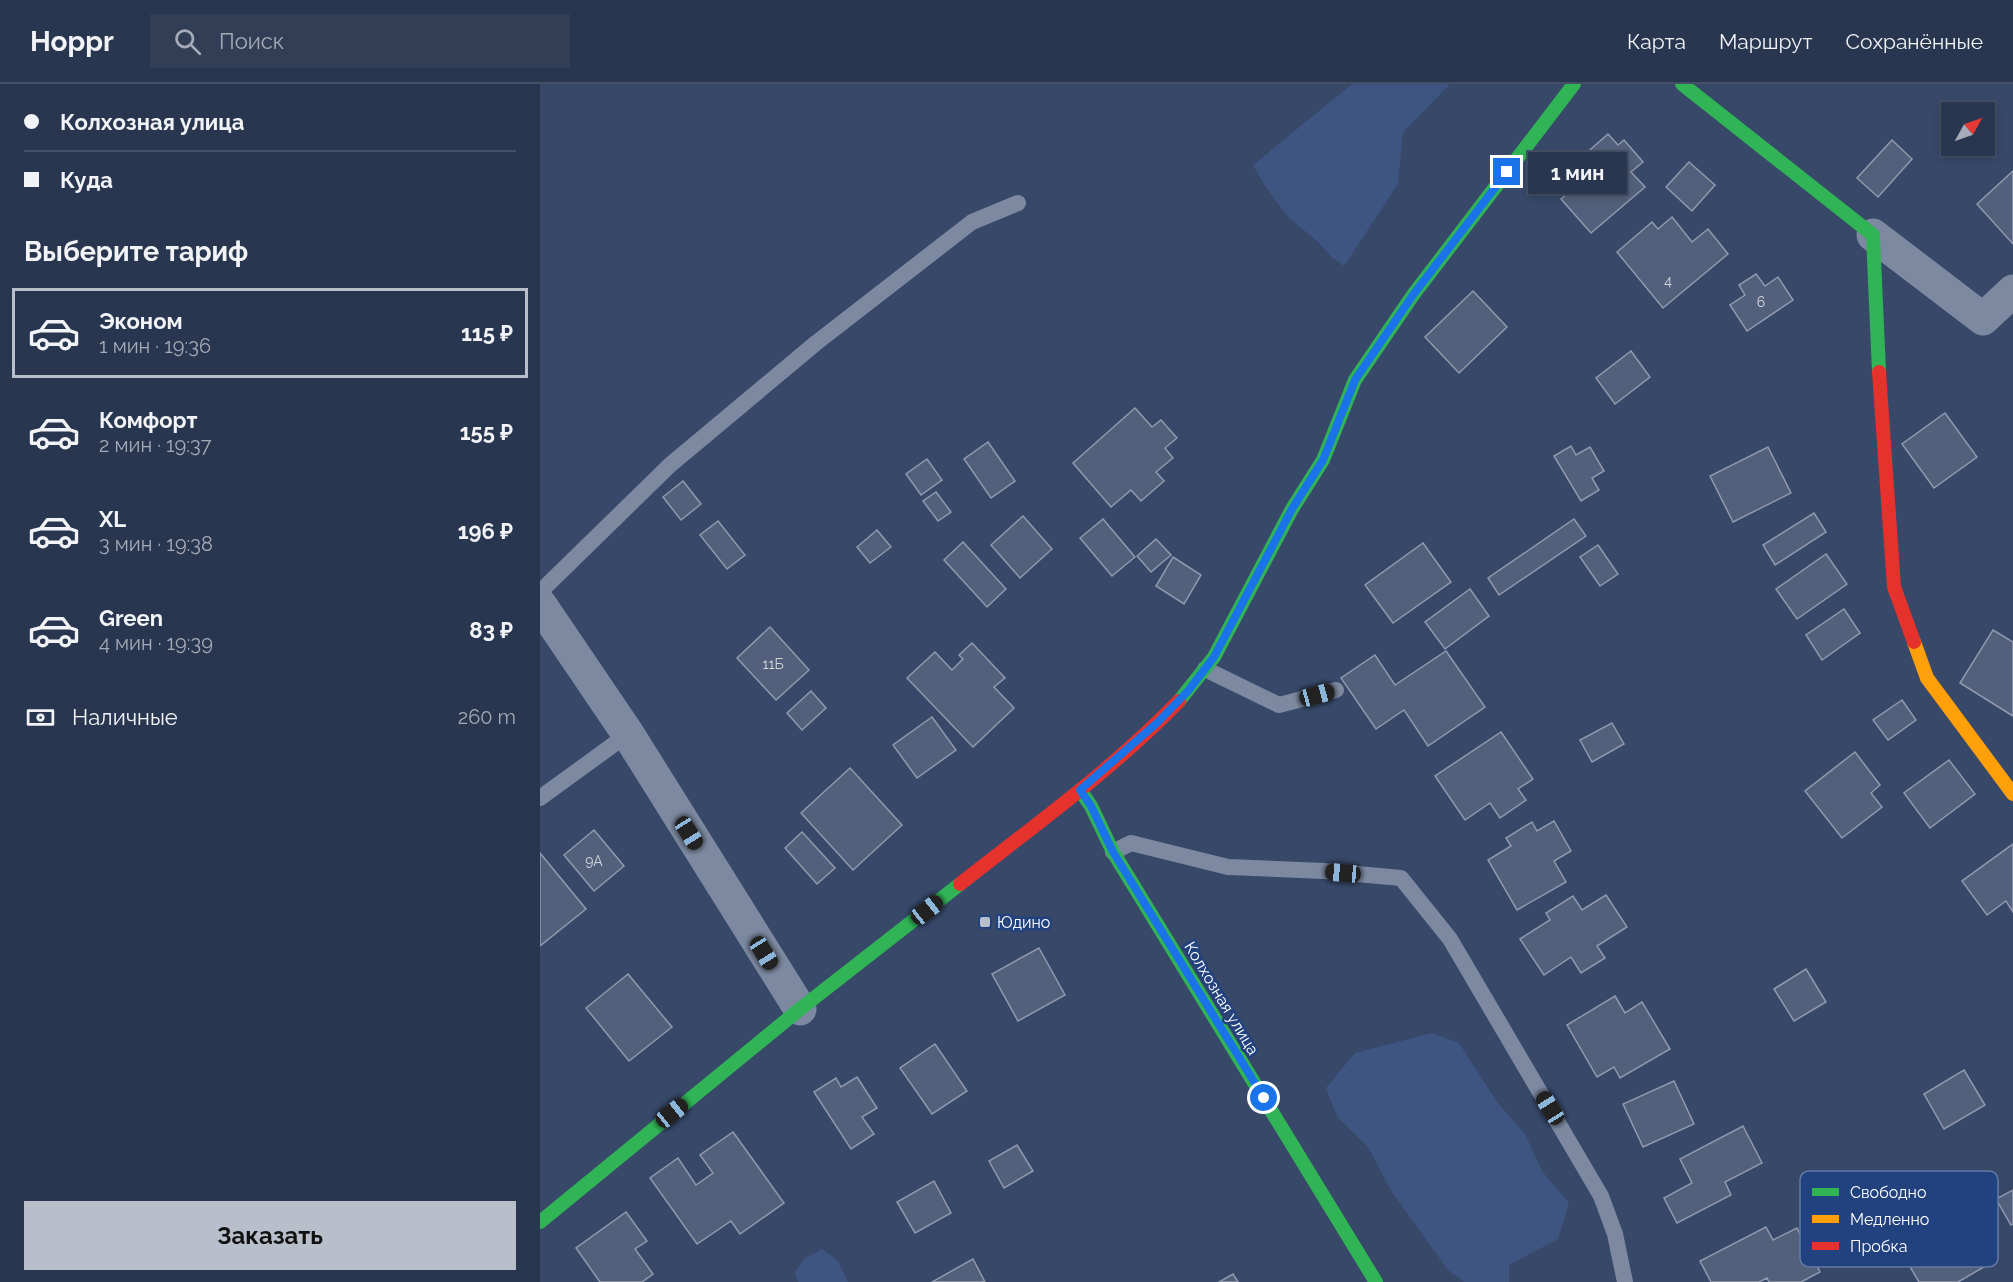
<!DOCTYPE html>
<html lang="ru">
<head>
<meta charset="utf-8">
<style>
	:root { --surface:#29364f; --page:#313e56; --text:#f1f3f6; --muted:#a5abb7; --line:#455066; --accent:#b9bfca }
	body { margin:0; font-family:Raleway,sans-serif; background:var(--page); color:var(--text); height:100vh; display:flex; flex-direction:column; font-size:22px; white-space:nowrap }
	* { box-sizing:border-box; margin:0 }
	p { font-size:20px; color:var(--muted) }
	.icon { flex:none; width:33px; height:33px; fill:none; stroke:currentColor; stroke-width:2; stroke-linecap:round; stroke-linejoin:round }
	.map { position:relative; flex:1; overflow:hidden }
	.side { display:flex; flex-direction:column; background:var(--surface); width:540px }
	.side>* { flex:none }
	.top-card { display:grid; align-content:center; height:132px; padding:0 24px; background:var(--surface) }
	.needle { width:39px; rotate:50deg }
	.controls { position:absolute; left:1401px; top:18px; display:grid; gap:12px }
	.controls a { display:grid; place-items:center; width:54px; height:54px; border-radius:0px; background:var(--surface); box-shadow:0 3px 9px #0003,0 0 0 2px var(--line); font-size:30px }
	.end { position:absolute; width:27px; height:27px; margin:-14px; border:8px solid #1a73e8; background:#fff; box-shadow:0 0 0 3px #fff }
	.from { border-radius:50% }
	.bubble { position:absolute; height:42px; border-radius:0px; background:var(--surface); box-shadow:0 3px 9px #0003,0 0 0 2px var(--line); font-size:20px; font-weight:700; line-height:42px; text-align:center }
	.car { position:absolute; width:18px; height:36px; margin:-18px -9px; border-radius:8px; box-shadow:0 0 4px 2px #0007; background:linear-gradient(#222 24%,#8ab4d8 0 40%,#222 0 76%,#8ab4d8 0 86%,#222 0) }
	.top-card b { display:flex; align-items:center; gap:21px; height:57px; font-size:22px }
	.top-card b+b { border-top:2px solid var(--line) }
	.top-card i { width:15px; height:15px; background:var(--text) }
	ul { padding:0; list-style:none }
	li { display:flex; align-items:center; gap:18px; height:90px; margin:0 12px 9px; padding:0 12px; border:3px solid transparent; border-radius:0px }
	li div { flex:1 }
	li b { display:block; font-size:22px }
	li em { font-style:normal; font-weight:700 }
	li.active { border-color:var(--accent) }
	li>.icon { width:54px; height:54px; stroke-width:1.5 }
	h2 { padding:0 24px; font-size:27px; line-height:72px }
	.pay { display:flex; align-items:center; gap:15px; height:66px; padding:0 24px; font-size:22px }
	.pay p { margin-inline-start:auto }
	.cta { display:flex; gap:12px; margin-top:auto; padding:12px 24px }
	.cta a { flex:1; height:69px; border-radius:0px; background:var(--accent); color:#111; font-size:24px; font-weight:700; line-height:69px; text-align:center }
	header { display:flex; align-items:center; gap:36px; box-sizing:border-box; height:84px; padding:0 30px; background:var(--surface); border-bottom:2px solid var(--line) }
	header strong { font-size:28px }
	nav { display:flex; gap:33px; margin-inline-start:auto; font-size:21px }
	.search { width:420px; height:54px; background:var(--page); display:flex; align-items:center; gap:15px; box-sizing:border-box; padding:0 21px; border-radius:0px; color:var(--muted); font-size:22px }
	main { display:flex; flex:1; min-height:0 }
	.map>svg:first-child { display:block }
	.water { fill:#3e5582 }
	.building { fill:#52607b; stroke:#909aae; stroke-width:1.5 }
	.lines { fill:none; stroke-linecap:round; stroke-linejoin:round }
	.lane { stroke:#7c89a0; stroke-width:16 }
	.street { stroke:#7c89a0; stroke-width:33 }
	.fast { stroke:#30b455; stroke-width:14 }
	.slow { stroke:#ff9f0a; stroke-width:14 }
	.jam { stroke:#e5322d; stroke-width:14 }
	.route { stroke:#1a73e8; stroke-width:8 }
	.poi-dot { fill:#b9bfca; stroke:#21417f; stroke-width:2 }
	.labels { text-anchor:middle; stroke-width:5; stroke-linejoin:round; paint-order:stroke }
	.number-label { font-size:14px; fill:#d4d7de }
	.poi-label { font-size:16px; fill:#fff; stroke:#21417f; text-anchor:start }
	.street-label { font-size:16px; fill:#fff; stroke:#21417f }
	.key { fill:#21417f; stroke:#647aa5; stroke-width:1.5 }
	.key-label { font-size:16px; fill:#fff }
</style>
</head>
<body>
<header>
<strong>Hoppr</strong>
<div class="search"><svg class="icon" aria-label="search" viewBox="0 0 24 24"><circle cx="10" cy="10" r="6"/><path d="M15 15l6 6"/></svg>Поиск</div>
<nav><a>Карта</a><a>Маршрут</a><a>Сохранённые</a></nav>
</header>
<main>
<section class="side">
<div class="top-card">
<b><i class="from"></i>Колхозная улица</b>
<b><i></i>Куда</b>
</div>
<h2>Выберите тариф</h2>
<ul>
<li class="active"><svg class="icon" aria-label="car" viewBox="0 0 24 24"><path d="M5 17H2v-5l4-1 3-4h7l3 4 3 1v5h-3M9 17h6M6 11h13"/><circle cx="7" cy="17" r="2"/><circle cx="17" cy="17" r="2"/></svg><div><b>Эконом</b><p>1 мин · 19:36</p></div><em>115 ₽</em></li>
<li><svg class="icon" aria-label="car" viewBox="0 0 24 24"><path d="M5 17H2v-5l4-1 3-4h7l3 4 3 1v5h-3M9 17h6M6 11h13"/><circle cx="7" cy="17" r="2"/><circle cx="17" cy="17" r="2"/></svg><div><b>Комфорт</b><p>2 мин · 19:37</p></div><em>155 ₽</em></li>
<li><svg class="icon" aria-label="car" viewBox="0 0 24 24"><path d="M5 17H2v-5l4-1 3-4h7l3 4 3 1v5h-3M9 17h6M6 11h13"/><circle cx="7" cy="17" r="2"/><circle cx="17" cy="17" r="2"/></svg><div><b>XL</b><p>3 мин · 19:38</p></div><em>196 ₽</em></li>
<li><svg class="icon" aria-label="car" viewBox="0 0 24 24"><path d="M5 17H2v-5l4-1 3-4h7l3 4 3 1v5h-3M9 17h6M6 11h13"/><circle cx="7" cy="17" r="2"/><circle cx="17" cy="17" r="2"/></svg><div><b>Green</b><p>4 мин · 19:39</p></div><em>83 ₽</em></li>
</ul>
<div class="pay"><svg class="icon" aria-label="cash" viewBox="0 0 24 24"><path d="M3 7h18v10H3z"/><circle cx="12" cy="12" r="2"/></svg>Наличные<p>260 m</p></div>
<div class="cta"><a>Заказать</a></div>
</section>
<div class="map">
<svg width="1473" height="1198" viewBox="0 0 1473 1198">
	<rect width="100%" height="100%" fill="#374869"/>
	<g class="water">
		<path d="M812,0h98l-47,48 -5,52 -54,82 -11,-8 -17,-18 -28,-23 -23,-31 -12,-21z"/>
		<path d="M892,949l27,10 38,59 28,32 17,37 27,32 -11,36 -49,26v17h-45l-16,-12 -56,-78 -24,-45 -31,-30 -11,-29 29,-35z"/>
		<path d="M282,1165l16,12 10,21h-50l-3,-10 9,-13z"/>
	</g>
	<g class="building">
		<path d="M1068,50l10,11 6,-5 19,22 -12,10 14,15 -54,46 -30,-34 27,-23 -12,-14z"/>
		<path d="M1352,56l20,19 -34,38 -21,-19z"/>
		<path d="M1149,78l26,23 -23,26 -26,-24z"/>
		<path d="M1473,87v73l-36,-40z"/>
		<path d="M1132,133l20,25 16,-13 20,25 -65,54 -46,-56 35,-30 6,7z"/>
		<path d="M1216,190l9,12 13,-9 15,23 -46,31 -17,-26 15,-10 -6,-10z"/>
		<path d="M933,207l34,36 -48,46 -34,-36z"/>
		<path d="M1091,267l19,26 -35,27 -19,-26z"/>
		<path d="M595,324l17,19 9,-7 16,18 -12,10 8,10 -17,14 8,9 -23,20 -10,-11 -20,17 -38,-44z"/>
		<path d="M1405,329l32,44 -43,31 -32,-44z"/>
		<path d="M448,358l27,39 -24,17 -27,-39z"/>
		<path d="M1031,362l5,9 14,-8 14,24 -12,7 7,12 -18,11 -27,-45z"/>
		<path d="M1228,363l23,46 -58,29 -23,-46z"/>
		<path d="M387,375l15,21 -21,15 -15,-21z"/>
		<path d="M143,397l18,23 -20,16 -18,-23z"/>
		<path d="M396,408l15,20 -13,9 -15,-20z"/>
		<path d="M1274,429l12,19 -51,33 -12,-20z"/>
		<path d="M483,432l29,33 -32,29 -29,-33z"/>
		<path d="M563,435l32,38 -23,19 -32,-38z"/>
		<path d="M1034,435l12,17 -87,59 -11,-17z"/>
		<path d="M178,437l27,34 -18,14 -27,-34z"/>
		<path d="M337,446l14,17 -21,16 -13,-16z"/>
		<path d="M616,455l15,16 -20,17 -14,-16z"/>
		<path d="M423,458l43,47 -19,18 -43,-47z"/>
		<path d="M883,459l28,39 -58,41 -28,-38z"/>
		<path d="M1058,461l20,29 -18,12 -20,-29z"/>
		<path d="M1286,470l21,30 -50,35 -21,-30z"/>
		<path d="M633,473l28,18 -17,29 -28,-18z"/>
		<path d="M930,505l19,27 -44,33 -20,-27z"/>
		<path d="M1304,525l16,24 -38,27 -16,-25z"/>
		<path d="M230,543l39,43 -33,30 -39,-42z"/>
		<path d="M1453,546l20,12v74l-53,-33z"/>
		<path d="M432,559l33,35 -11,9 20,21 -41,39 -66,-69 28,-26 17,18 11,-11 -4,-4z"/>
		<path d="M906,567l39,56 -57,39 -24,-36 -28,19 -35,-51 34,-23 20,30z"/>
		<path d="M271,607l15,17 -24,22 -15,-17z"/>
		<path d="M1362,616l14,20 -28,20 -15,-20z"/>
		<path d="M392,633l24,33 -39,28 -24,-33z"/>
		<path d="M1072,639l12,21 -32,18 -12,-22z"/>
		<path d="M961,648l32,47 -15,10 8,11 -26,18 -10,-15 -25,17 -30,-44z"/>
		<path d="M1315,668l25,33 -9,8 11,14 -40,31 -37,-47z"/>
		<path d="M1409,676l26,34 -45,34 -26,-35z"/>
		<path d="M310,684l52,57 -49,45 -52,-57z"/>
		<path d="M1014,737l17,30 -17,10 12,21 -49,28 -29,-50 23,-14 -5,-8 26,-16 5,9z"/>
		<path d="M54,746l30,36 -30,25 -30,-36z"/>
		<path d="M262,748l33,36 -18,16 -32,-36z"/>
		<path d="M1473,760v68l-7,-11 -19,14 -25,-34z"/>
		<path d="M0,769l46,56 -46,37z"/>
		<path d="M1066,811l21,32 -30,19 8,12 -24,15 -10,-16 -27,18 -24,-36 30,-19 -4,-7 27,-17 9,14z"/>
		<path d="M499,864l26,47 -47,26 -26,-47z"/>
		<path d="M1266,885l20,33 -32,19 -20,-32z"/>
		<path d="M88,890l44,53 -43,34 -43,-53z"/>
		<path d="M1075,912l10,17 17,-11 28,47 -50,29 -6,-11 -17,10 -30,-52z"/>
		<path d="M395,960l32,47 -35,23 -32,-46z"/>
		<path d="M1424,986l21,35 -41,24 -20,-35z"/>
		<path d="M317,993l20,31 -15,9 12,17 -23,15 -37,-57 22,-14 5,9z"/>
		<path d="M1134,997l20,43 -51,23 -20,-43z"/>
		<path d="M1203,1042l19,37 -37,19 6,13 -54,28 -13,-25 28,-15 -12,-24z"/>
		<path d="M193,1048l51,71 -44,31 -9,-13 -34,23 -47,-66 28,-20 18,27 17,-12 -13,-18z"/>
		<path d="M477,1061l16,26 -29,17 -15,-27z"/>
		<path d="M394,1097l17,32 -36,20 -18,-31z"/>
		<path d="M1473,1106v34l-2,1 -15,-26z"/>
		<path d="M86,1128l21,29 -12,8 18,25 -11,8h-42l-24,-34z"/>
		<path d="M1422,1134l27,46 -31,18h-39l-17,-29z"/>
		<path d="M1226,1143l7,13 24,-12 23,44 -19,10h-32l-2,-4 -8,4h-48l-11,-21z"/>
		<path d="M433,1175l12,23h-53z"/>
		<path d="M693,1190l5,8h-19z"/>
	</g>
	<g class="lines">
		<g class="lane">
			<path d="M0,508l130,-127 146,-122 156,-121 46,-19"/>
			<path d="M665,585l74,36 57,-15"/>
			<path d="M0,714l88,-64"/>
			<path d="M573,768l18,-9 97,24 96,4 77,7 49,61 151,257 14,38 10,48"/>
		</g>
		<g class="street">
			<path d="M1333,151l110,84 30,-28"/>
			<path d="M0,520l88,130 172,275"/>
		</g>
		<g class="fast">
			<path d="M1142,0l191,151 6,137"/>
			<path d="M639,617l35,-44 78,-148 31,-49 32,-80 58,-85 161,-211"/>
			<path d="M540,706l11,16 22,46 263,430"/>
			<path d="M0,1138l260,-213 160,-125"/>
		</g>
		<path class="slow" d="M1374,558l13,36 86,116"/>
		<g class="jam">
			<path d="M1339,288l15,215 20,55"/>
			<path d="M420,800c75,-59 153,-115 219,-183"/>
		</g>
	</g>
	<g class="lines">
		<path class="route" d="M724,1014l-151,-246 -22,-46 -11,-16 77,-67 31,-32 26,-34 78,-148 31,-49 32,-80 58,-85 94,-123"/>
	</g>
	<rect class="poi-dot" x="439" y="832" width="12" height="12" rx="3"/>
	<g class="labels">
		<g class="number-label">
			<text x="1128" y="202">4</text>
			<text x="1221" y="223">6</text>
			<text x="233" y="585">11Б</text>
			<text x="54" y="782">9А</text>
		</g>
		<g class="poi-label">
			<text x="457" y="844">Юдино</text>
		</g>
		<g class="street-label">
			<text transform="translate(682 914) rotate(59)" y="6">Колхозная улица</text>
		</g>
	</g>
	<rect x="1260" y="1087" width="198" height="96" rx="9" class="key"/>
	<rect x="1272" y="1104" width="27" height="8" fill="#30b455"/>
	<rect x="1272" y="1131" width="27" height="8" fill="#ff9f0a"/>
	<rect x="1272" y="1158" width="27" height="8" fill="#e5322d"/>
	<g class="key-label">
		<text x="1310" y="1114">Свободно</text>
		<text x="1310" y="1141">Медленно</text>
		<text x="1310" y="1168">Пробка</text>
	</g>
</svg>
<div class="controls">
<a><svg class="needle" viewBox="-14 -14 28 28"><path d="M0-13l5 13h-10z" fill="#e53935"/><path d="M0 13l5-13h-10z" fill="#a5abb7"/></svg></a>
</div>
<i class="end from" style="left:724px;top:1014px"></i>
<i class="end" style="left:967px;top:88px"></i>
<div class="bubble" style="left:988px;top:68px;width:99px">1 мин</div>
<i class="car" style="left:777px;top:611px;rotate:75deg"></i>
<i class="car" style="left:149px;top:749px;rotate:148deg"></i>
<i class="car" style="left:803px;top:789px;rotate:275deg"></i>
<i class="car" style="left:387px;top:826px;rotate:52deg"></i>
<i class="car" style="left:224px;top:869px;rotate:148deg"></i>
<i class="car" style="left:1010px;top:1024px;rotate:328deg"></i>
<i class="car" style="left:132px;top:1029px;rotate:51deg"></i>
</div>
</main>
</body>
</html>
